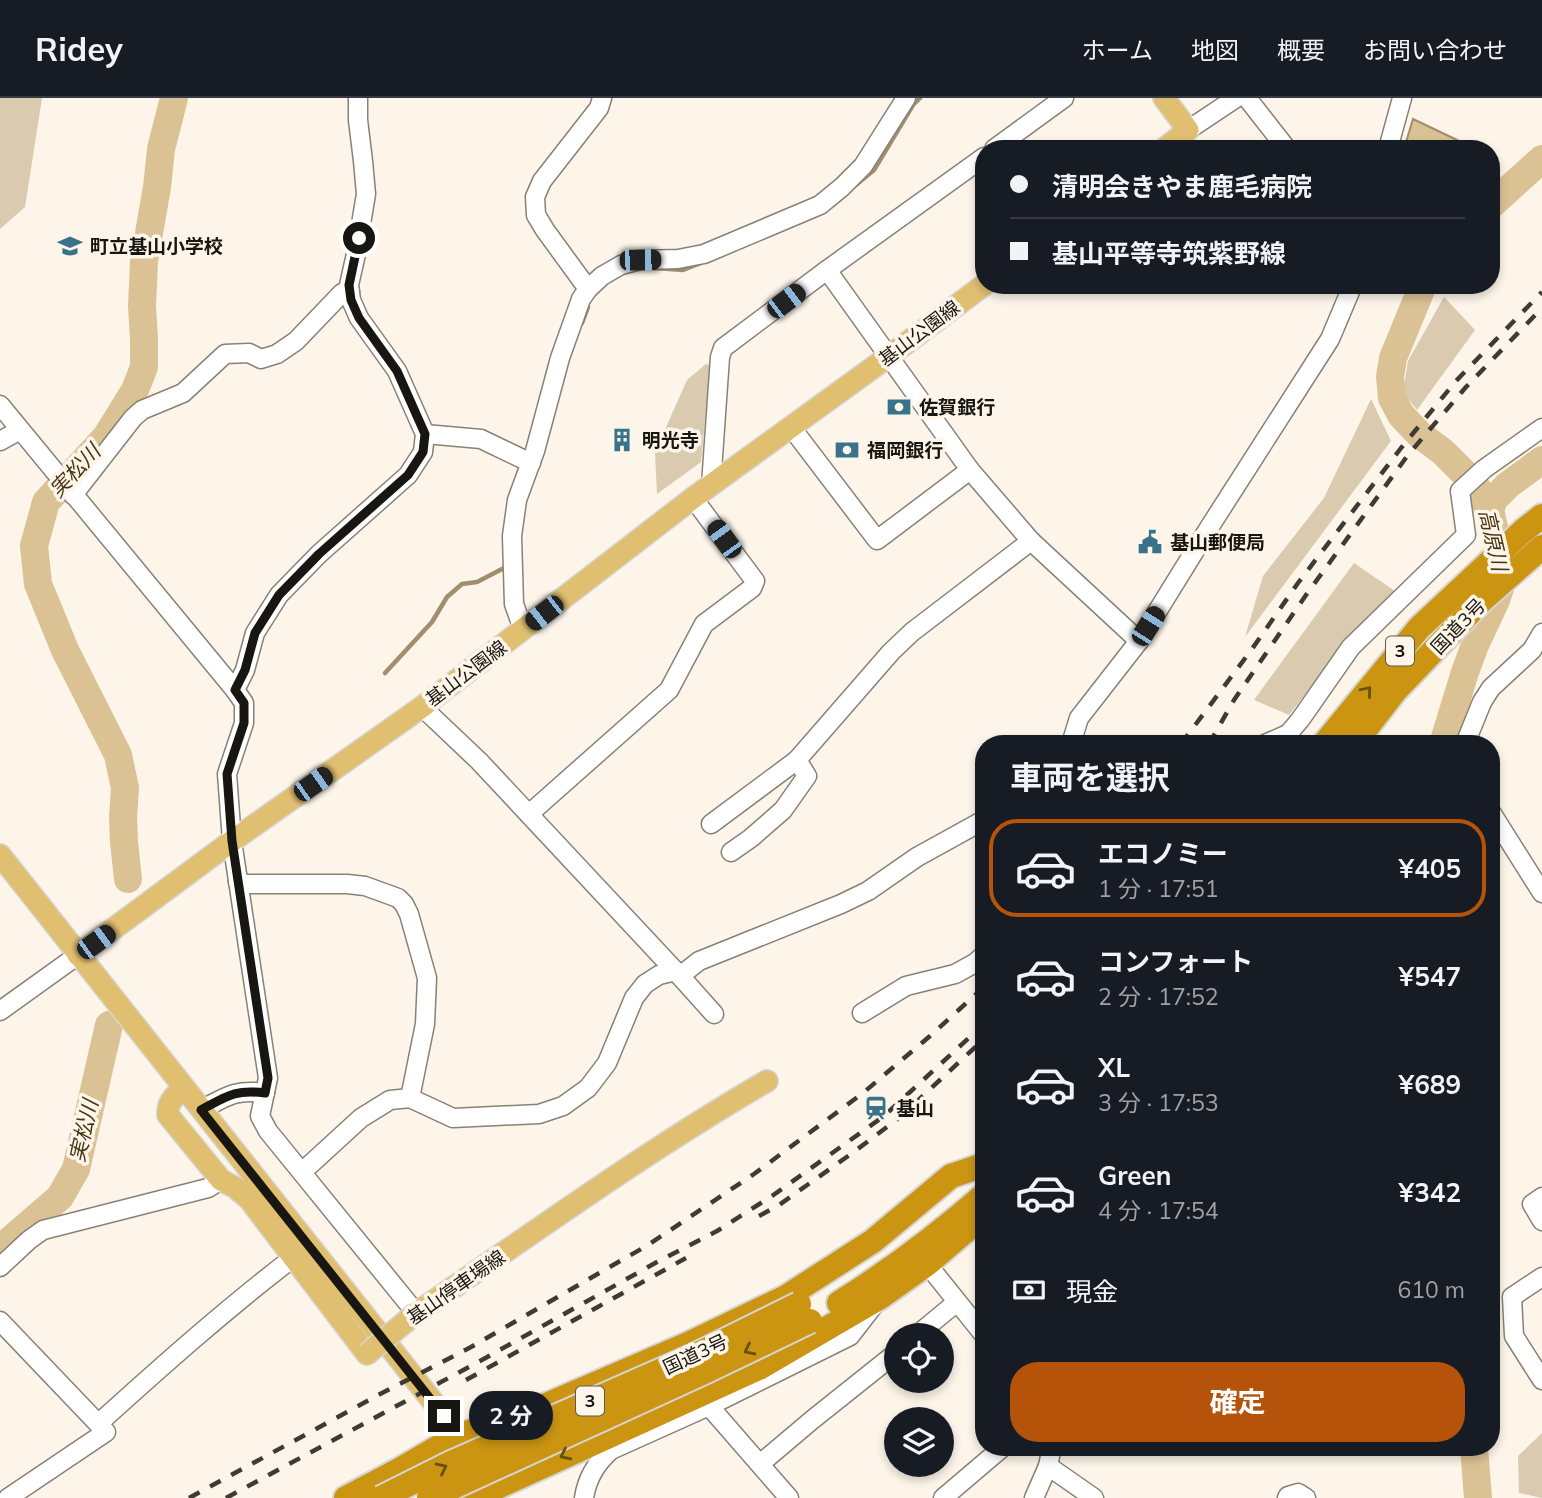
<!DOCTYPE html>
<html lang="ja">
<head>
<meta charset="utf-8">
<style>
	:root { --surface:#171b24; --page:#20242c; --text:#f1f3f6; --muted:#9ea1a6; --line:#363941; --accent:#b45309 }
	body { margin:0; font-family:Mulish,"Noto Sans JP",sans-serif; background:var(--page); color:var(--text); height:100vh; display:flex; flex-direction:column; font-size:26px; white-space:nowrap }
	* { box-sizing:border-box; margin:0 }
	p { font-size:23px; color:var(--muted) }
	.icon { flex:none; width:38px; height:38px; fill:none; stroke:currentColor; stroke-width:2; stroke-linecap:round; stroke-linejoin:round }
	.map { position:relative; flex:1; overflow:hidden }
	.panel { position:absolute; left:975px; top:637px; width:525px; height:721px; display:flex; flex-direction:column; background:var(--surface); border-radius:28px; box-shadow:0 4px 10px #0003 }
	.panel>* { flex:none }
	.hud { position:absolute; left:975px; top:42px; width:525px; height:154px; border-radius:28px; box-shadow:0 4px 10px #0003; display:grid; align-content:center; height:154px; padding:0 35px; background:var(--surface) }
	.fabs { position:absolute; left:884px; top:1225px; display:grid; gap:14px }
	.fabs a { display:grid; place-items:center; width:70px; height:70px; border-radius:50%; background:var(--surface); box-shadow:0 4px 10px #0003; font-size:35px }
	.end { position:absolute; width:32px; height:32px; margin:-16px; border:9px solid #181611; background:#fff; box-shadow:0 0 0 4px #fff }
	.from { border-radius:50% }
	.bubble { position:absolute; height:49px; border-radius:24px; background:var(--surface); box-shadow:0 4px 10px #0003; font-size:23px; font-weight:700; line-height:49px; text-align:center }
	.car { position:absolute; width:21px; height:42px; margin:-21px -10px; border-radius:9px; box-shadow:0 0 5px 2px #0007; background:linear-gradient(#222 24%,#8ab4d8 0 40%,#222 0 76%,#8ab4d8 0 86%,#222 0) }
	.hud b { display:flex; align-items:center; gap:24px; height:66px; font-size:26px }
	.hud b+b { border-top:2px solid var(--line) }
	.hud i { width:18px; height:18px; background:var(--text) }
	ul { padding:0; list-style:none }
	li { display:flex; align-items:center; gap:21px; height:98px; margin:0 14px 10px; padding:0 21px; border:4px solid transparent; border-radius:28px }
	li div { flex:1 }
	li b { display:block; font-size:26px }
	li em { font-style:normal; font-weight:700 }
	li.selected { border-color:var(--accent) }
	li>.icon { width:63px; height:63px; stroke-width:1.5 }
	h2 { padding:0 35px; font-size:32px; line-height:84px }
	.pay { display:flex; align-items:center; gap:18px; height:77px; padding:0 35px; font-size:26px }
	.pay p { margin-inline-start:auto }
	.primary-button { display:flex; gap:14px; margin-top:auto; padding:14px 35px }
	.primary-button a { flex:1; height:80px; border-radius:28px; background:var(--accent); color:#fff; font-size:28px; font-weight:700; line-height:80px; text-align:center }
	header { display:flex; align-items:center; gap:42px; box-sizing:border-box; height:98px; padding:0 35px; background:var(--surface); border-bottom:2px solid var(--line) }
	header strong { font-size:33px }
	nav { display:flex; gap:38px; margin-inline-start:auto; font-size:24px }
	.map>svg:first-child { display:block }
	.green { fill:#d9cab0 }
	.water { fill:#dbc295; stroke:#a08e6d; stroke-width:2 }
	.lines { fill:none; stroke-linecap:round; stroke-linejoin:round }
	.stream { stroke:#a08e6d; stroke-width:4.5 }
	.river { stroke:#dbc295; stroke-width:28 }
	.minor-casing { stroke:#888176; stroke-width:21 }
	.major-casing { stroke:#d5d5d4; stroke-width:24 }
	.highway-casing { stroke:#d5d5d4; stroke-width:28 }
	.minor { stroke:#fff; stroke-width:18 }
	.major { stroke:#e0bf71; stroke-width:21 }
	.highway { stroke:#cb9512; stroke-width:24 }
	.rail { stroke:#3e3b35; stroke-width:4.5; stroke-dasharray:12 12; stroke-linecap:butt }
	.major-bridge-casing { stroke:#d5d5d4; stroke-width:24; stroke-linecap:butt }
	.highway-bridge-casing { stroke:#d5d5d4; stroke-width:28; stroke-linecap:butt }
	.major-bridge { stroke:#e0bf71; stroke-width:21 }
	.highway-bridge { stroke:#cb9512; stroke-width:24 }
	.oneway { stroke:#694f11 }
	.route { stroke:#181611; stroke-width:9 }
	.labels { text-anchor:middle; stroke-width:7; stroke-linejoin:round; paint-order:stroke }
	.shield { fill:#fdf5e9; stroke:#5d5952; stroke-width:2 }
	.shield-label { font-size:18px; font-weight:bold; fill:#181611 }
	.poi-label { font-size:19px; font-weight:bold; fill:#181611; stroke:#fdf5e9; text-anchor:start }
	.street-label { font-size:19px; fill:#181611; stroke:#fdf5e9 }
	.water-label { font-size:21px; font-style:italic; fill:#473511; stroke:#fdf5e9 }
</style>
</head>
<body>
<header>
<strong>Ridey</strong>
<nav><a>ホーム</a><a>地図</a><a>概要</a><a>お問い合わせ</a></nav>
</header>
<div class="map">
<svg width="1542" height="1400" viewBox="0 0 1542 1400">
	<rect width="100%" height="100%" fill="#fdf5e9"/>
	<g class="green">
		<path d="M0,0h42l-17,109 -25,22z"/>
		<path d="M1444,199l31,33 -58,80 -14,-18 5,-31z"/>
		<path d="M706,266l4,1v3l-9,94 -44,32 -2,-42 32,-72z"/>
		<path d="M1371,301l20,42 -146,196 18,-61 61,-78z"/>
		<path d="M1354,465l41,28 -52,55 -54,69 -35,-15z"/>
		<path d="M1542,1335v65l-23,-5 -1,-37z"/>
	</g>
	<path class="water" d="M1413,21l63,30h-72z"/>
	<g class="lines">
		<g class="stream">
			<path d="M857,86l17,-14 39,-65 7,-7"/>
			<path d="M655,170l28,2 18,-7"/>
			<path d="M582,225l6,-16"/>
			<path d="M385,575l47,-51 15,-25 15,-13 15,-2 27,-14"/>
		</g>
		<g class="river">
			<path d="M1491,107l51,-46"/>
			<path d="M1423,187l-30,73 -3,19 2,21 9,17 18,19 24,18 31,31 16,27 15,64 -9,26 -21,45 -10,27 -22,72"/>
			<path d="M1490,412l4,-11 14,-14 34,-25"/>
			<path d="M128,781l-4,-37 -1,-25 2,-29 -7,-33 -53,-105 -27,-66 -4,-38 12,-44 60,-65 29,-47 9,-23v-28l-2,-33 2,-44 13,-75 4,-38 13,-51"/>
			<path d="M0,1151l60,-52 16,-28 33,-144"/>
			<path d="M1474,1349l4,51"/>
		</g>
		<g class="minor-casing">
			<g id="minor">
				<path d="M1247,0l40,51"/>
				<path d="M1188,32l48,-32"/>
				<path d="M994,51l70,-51"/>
				<path d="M1388,51l14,-51"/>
				<path d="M827,172l143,200 61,71 108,100"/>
				<path d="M588,191l-43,-59 -9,-15 -1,-18 7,-16 57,-73 3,-10"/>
				<path d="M0,307l235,285 9,13v20l-17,51 5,67 36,237 -8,38 8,15 148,182"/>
				<path d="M791,329l86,113 93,-70"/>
				<path d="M425,336l56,5 50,24"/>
				<path d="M0,343l20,-11"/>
				<path d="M711,387l9,-128 3,-9 104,-78 157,-113"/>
				<path d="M73,397l60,-77 9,-8 41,-17 42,-39 24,-1 12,6 16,-5 19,-13 46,-48 8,-1"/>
				<path d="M523,531l-9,-25 -2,-68 5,-36 18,-49 25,-93 21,-59 7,-10 14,-13 19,-11 19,-5 38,-1 26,-5 116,-49 22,-18 21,-21 43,-68"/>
				<path d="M235,592l10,-20 10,-37 24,-38 40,-41 89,-79 15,-23 2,-18 -28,-63 -38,-53 -8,-18 -2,-15 7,-31 10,-60 -3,-33 -5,-41v-22"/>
				<path d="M422,609l57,54 201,215 34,38"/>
				<path d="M1071,646l8,-26 60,-77 68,-110 123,-192 19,-45 3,-9"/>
				<path d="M1265,646l23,-10 12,-14 51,-73 115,-112 -6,-44 24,-22 58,-41"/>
				<path d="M1465,646l17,-42 9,-14 41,-38 10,-17"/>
				<path d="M1491,714l51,81"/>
				<path d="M529,716l140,-124 35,-66 48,-36 3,-7 -62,-83"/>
				<path d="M711,726l86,-64 94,-108 21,-20 119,-91"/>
				<path d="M731,754l20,-14 32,-28 24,-34 -10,-16"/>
				<path d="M238,784l9,2h100l18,2 33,12 6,6 5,10 18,64 -2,46 -15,74"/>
				<path d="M680,878l19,-15 142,-57 27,-13 49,-34 67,-37"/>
				<path d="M0,913l78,-56"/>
				<path d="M862,915l44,-27 49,-12 20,-11 9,-8"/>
				<path d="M201,1012c26,-14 34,-21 64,-17"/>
				<path d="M302,1074l59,-54 29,-18 20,-2 43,20 86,-4 24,-8 25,-18 19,-25 27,-65 11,-14 14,-9 17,-4"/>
				<path d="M1542,1099l-10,7 10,17"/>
				<path d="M927,1166l57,71"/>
				<path d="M0,1169l29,-27 14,-10 165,-42 13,-8"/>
				<path d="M1542,1179l-30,20 2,39 28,44"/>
				<path d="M0,1223l106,111 -98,66"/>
				<path d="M917,1237l40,-33"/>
				<path d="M709,1308l80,92"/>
				<path d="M99,1325c63,-57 127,-114 195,-166"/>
				<path d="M760,1366l52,-44 84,-67"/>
				<path d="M1048,1368l46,32"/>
				<path d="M584,1400c3,-20 12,-35 27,-48l98,-44 141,-70 24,-31"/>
				<path d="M943,1400l60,-51"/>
				<path d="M1034,1400l14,-32 4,-19"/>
				<path d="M1287,1400l1,-2 10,-3 8,5"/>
			</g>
		</g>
		<g class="major-casing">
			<g id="major">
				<path d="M1164,0l24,32 -24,19"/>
				<path d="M0,757l468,591"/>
				<path d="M78,857l154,-114 190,-134 271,-209 196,-142 95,-71"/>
				<path d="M183,990c-8,8 -16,14 -15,27l53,65 15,8 13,11 118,155"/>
				<path d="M416,1215c116,-79 230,-162 351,-232"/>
			</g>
		</g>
		<g class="highway-casing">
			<g id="highway">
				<path d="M1324,646l95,-116 104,-97 19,-15"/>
				<path d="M1354,646l42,-54 85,-89 61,-54"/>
				<path d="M839,1205c51,-32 99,-68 145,-108"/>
				<path d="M346,1400l53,-28 60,-35 57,-17 172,-74 98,-47 87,-56 78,-65 33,-11"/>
				<path d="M473,1400l288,-131 118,-69 48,-34 57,-49"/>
			</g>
		</g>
		<use href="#minor" class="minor"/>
		<use href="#major" class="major"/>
		<use href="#highway" class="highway"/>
		<g class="rail">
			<path d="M1181,646l71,-95 46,-66 103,-135 55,-67 86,-89"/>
			<path d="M1209,646l25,-44 72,-105 102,-140 58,-68 76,-79"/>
			<path d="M759,1118l20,-11 72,-51 48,-36 85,-79"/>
			<path d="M466,1282l220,-122"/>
			<path d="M189,1400l193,-105 89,-46 177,-102 106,-71 109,-81 67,-57 54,-49"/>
			<path d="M226,1400l254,-137 177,-99 60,-31 55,-35 112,-80 100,-92"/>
		</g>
		<g class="major-bridge-casing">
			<path id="major-bridge" d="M367,1256l49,-41"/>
		</g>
		<g class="highway-bridge-casing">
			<g id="highway-bridge">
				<path d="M381,1400l70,-35 243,-107 105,-52"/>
				<path d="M429,1400l275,-126 106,-51"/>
			</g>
		</g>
		<use href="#major-bridge" class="major-bridge"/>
		<use href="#highway-bridge" class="highway-bridge"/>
	</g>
	<defs><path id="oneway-chevron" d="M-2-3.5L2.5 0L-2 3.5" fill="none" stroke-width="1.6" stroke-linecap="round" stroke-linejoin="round" transform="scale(1.75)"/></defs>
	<g class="oneway">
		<use href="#oneway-chevron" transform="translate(1367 593) rotate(-50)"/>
		<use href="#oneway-chevron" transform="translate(749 1252) rotate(154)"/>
		<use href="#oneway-chevron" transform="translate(565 1357) rotate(154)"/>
		<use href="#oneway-chevron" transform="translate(442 1370) rotate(-26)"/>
	</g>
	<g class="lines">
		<path class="route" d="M359,140l-10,47 2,15 8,18 38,53 28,63 -2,18 -15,23 -89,79 -40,41 -24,38 -10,37 -10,20 9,13v20l-17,51 5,67 36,237 -3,15c-30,-4 -38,3 -64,17l243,306"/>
	</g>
	<defs>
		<g id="school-bare" transform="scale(1.89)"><path d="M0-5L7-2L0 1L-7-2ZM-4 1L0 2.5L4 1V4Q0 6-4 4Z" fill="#38738b" stroke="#fdf5e9" stroke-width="2.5" paint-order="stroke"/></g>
		<g id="bank-bare" transform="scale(1.89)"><path d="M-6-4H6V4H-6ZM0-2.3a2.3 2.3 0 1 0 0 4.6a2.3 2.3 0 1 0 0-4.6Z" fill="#38738b" stroke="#fdf5e9" stroke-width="2.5" paint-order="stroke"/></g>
		<g id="building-bare" transform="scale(1.89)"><path d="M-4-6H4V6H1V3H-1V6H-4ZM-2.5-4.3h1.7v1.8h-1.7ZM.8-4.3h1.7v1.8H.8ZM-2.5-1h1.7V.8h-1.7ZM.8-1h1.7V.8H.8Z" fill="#38738b" stroke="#fdf5e9" stroke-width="2.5" paint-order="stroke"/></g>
		<g id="civic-bare" transform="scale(1.89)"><path d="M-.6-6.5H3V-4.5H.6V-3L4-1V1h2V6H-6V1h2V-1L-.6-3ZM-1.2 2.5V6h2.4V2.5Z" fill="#38738b" stroke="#fdf5e9" stroke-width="2.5" paint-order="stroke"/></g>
		<g id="station-bare" transform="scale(1.89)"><path d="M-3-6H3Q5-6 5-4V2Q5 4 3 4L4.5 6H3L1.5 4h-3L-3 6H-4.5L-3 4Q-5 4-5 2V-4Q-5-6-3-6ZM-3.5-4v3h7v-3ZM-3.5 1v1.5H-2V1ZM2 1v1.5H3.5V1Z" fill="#38738b" stroke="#fdf5e9" stroke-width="2.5" paint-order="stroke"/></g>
	</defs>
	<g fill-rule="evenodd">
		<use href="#school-bare" x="70" y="148"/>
		<use href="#bank-bare" x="899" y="309"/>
		<use href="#building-bare" x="622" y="342"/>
		<use href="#bank-bare" x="847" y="352"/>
		<use href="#civic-bare" x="1150" y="444"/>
		<use href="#station-bare" x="876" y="1010"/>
	</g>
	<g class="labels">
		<g class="shield">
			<rect x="1386" y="538.5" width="28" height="29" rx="5"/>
			<rect x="576" y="1288.5" width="28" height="29" rx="5"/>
		</g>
		<g class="shield-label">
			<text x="1400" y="559">3</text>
			<text x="590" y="1309">3</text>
		</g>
		<g class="poi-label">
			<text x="90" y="155">町立基山小学校</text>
			<text x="919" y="316">佐賀銀行</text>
			<text x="642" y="349">明光寺</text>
			<text x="867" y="359">福岡銀行</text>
			<text x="1170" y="451">基山郵便局</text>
			<text x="896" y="1017">基山</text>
		</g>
		<g class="street-label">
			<text transform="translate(919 235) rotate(-37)" y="7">基山公園線</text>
			<text transform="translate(1458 528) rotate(-46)" y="7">国道3号</text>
			<text transform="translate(466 575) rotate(-37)" y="7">基山公園線</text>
			<text transform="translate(456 1189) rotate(-35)" y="7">基山停車場線</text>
			<text transform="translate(695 1256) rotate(-25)" y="7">国道3号</text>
		</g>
		<g class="water-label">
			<text transform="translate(75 373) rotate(-47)" y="7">実松川</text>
			<text transform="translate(1493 442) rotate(77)" y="7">高原川</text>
			<text transform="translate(84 1033) rotate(-77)" y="7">実松川</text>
		</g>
	</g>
</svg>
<div class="fabs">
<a><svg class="icon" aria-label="locate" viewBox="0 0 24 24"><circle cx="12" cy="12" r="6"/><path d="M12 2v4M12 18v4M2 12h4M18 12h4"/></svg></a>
<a><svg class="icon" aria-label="layers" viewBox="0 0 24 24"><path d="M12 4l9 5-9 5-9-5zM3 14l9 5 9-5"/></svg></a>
</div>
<i class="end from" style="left:359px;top:140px"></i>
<i class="end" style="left:444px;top:1318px"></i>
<div class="bubble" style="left:469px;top:1293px;width:84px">2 分</div>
<i class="car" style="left:640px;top:162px;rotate:89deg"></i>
<i class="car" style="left:786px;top:203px;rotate:53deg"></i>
<i class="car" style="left:724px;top:441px;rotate:324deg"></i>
<i class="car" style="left:544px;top:515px;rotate:232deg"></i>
<i class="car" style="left:1148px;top:528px;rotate:32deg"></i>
<i class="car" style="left:313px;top:686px;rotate:55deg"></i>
<i class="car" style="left:96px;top:844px;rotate:54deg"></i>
<div class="hud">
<b><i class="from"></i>清明会きやま鹿毛病院</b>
<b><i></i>基山平等寺筑紫野線</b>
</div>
<section class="panel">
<h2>車両を選択</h2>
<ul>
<li class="selected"><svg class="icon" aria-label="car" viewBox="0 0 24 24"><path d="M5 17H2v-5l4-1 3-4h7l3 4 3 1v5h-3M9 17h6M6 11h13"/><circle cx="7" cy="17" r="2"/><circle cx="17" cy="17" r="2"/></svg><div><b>エコノミー</b><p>1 分 · 17:51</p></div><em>¥405</em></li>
<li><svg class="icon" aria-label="car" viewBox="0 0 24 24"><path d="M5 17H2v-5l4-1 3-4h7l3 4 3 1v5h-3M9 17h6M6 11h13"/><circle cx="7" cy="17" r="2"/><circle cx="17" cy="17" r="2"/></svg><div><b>コンフォート</b><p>2 分 · 17:52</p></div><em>¥547</em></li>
<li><svg class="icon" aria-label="car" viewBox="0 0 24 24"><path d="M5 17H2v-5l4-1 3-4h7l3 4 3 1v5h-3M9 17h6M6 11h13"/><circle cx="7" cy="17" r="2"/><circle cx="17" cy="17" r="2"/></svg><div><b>XL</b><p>3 分 · 17:53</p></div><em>¥689</em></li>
<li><svg class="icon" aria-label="car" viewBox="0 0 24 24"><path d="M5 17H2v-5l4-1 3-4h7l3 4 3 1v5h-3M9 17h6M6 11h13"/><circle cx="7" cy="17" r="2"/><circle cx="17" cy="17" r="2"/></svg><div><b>Green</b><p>4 分 · 17:54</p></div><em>¥342</em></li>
</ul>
<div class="pay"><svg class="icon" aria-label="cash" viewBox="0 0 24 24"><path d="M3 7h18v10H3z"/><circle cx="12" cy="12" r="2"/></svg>現金<p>610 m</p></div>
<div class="primary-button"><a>確定</a></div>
</section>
</div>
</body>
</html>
